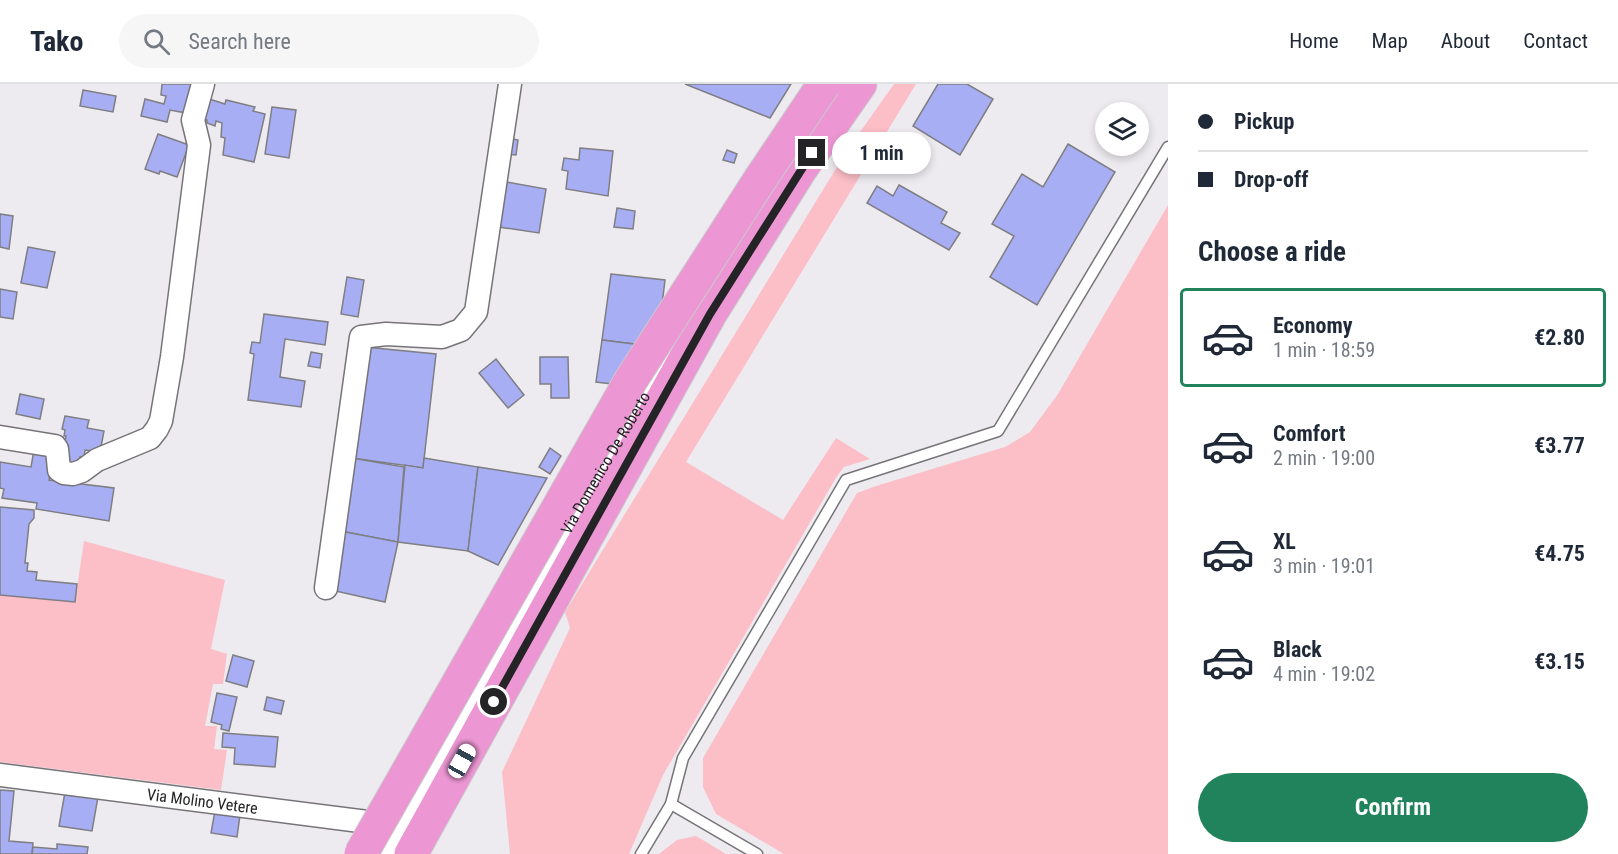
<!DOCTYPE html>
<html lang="en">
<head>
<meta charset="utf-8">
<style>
	:root { --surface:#fff; --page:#f6f6f7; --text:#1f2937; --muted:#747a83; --line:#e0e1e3; --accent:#21835c }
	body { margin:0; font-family:"Roboto Condensed",sans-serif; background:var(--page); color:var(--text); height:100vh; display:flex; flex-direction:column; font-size:22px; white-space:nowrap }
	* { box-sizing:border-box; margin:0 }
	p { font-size:20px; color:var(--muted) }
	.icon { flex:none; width:33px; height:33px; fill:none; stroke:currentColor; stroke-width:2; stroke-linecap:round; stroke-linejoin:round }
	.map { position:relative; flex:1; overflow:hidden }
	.details { display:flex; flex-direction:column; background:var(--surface); width:450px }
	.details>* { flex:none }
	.top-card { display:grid; align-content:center; height:132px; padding:0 30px; background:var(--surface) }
	.tools { position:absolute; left:1095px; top:18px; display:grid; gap:12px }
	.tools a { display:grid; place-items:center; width:54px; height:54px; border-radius:50%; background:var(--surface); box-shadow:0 3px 9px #0003; font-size:30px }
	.end { position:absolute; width:27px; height:27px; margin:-14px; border:8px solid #242325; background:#fff; box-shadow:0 0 0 3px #fff }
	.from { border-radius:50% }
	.bubble { position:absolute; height:42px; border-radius:21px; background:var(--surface); box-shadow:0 3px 9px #0003; font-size:20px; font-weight:700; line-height:42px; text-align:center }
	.car { position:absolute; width:18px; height:36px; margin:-18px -9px; border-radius:8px; box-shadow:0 0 4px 2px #0007; background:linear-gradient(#fff 24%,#345 0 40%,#fff 0 76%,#345 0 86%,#fff 0) }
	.top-card b { display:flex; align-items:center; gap:21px; height:57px; font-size:22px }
	.top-card b+b { border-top:2px solid var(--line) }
	.top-card i { width:15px; height:15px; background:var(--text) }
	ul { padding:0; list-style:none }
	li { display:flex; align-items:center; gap:18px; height:99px; margin:0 12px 9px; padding:0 18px; border:3px solid transparent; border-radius:6px }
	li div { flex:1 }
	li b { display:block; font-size:22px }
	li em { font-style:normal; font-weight:700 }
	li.on { border-color:var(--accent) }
	li>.icon { width:54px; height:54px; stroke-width:1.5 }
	h2 { padding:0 30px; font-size:27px; line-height:72px }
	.action { display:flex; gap:12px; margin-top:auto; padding:12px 30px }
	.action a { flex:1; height:69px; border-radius:36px; background:var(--accent); color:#fff; font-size:24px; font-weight:700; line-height:69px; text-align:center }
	header { display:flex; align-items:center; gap:36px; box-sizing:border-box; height:84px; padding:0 30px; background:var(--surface); border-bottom:2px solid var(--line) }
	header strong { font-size:28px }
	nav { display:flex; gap:33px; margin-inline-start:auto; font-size:21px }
	.search { width:420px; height:54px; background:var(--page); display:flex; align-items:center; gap:15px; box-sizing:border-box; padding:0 21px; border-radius:33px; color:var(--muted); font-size:22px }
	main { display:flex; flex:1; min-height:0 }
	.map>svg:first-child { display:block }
	.green { fill:#fcbec7 }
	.building { fill:#a8aef4; stroke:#7e7e83; stroke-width:1.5 }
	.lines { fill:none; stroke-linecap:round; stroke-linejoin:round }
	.service-casing { stroke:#767478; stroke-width:13 }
	.minor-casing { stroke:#767478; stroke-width:25 }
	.trunk-casing { stroke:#cacacb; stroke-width:35 }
	.service { stroke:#fff; stroke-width:10 }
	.minor { stroke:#fff; stroke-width:22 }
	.trunk { stroke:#ec96d3; stroke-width:33 }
	.trunk-bridge-casing { stroke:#cacacb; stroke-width:35; stroke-linecap:butt }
	.trunk-bridge { stroke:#ec96d3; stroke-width:33 }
	.route { stroke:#242325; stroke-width:8 }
	.labels { text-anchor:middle; stroke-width:6; stroke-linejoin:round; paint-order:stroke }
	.street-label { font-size:16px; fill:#242325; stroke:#fbf8fd }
</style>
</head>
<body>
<header>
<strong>Tako</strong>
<div class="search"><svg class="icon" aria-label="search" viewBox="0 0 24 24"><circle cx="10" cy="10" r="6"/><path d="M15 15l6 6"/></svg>Search here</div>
<nav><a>Home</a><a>Map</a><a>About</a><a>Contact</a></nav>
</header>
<main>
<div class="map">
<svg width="1168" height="770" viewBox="0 0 1168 770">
	<rect width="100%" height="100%" fill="#edebf0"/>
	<g class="green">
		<path d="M894,0h22l-230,378 97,58 53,-82 34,21 -26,8 -7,9 -174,299 -34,79h-119l-8,-82 68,-144 -5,-16 283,-463z"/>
		<path d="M1168,121v649h-384l-68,-40 -13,-27v-29l154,-265 19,-7 129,-39 25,-15 28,-38z"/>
		<path d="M84,457l141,39 -14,69 16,5 -4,30h-10l-8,42h12l-3,23 13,1 -6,40 -221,-28v-170l75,9z"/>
		<path d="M696,752l30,18h-67l18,-14z"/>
	</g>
	<g class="building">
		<path d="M162,0h29l-5,29 -16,-3 -3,12 -26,-6 4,-17 19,5 2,-8 -5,-1z"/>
		<path d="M685,0h106l-21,34z"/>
		<path d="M938,0h29l26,15 -33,56 -47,-29z"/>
		<path d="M83,6l33,6 -3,16 -33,-6z"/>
		<path d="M206,14l19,6 1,-4 29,7 -2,4 12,3 -11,48 -31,-7 2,-17 -4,-1 1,-14 -6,-2 -1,5 -8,-3v-3l-6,-2z"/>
		<path d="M272,23l24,3 -7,48 -24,-4z"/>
		<path d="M158,50l31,11 -12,32 -17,-6 -1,3 -14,-5z"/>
		<path d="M508,54l10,2 -2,15 -10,-1z"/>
		<path d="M1068,60l47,28 -78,133 -47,-28 24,-41 -22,-12 30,-50 21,13z"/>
		<path d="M580,64l33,3 -5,45 -42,-7 2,-18 -6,-1 2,-12 15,2z"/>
		<path d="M727,66l10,4 -3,9 -11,-3z"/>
		<path d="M507,98l39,7 -7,44 -40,-6z"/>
		<path d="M899,101l48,27 -6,11 19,10 -11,17 -82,-47 10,-17 16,10z"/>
		<path d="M617,124l18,3 -2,18 -19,-2z"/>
		<path d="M0,130l13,2 -4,33 -9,-2z"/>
		<path d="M28,163l27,5 -8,36 -26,-5z"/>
		<path d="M611,190l54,6 -8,67 -55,-7z"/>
		<path d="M347,193l17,3 -6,37 -17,-3z"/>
		<path d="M0,205l17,3 -4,27 -13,-2z"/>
		<path d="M264,230l64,8 -3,23 -40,-6 -5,38 25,4 -4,26 -53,-7 6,-46 -4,-1 2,-11 8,1z"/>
		<path d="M602,256l32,4 -5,42 -33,-4z"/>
		<path d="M365,263l71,7 -13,114 -71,-10z"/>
		<path d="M311,268l11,2 -2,14 -12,-2z"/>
		<path d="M540,273h28l1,41h-18v-14h-11z"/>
		<path d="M496,275l28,36 -16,13 -29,-35z"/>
		<path d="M20,310l24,5 -4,20 -24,-5z"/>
		<path d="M65,332l24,4 -2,8 17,3 -4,21 -15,-2 -1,8 -4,-1 -2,11 -13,-2 -2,-13 3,-17h-2l1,-6 -3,-1z"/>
		<path d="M550,364l11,8 -11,18 -11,-7z"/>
		<path d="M34,366l20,4 -5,26 65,8 -5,33 -73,-12 1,-6 -35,-5 2,-9 -4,-1v-26l31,5z"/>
		<path d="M352,374l52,9 -6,75 -58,-11z"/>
		<path d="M424,374l54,9 -10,84 -70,-9 7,-77 18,3z"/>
		<path d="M478,383l69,11 -49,87 -30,-14z"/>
		<path d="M0,423l34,3v8l-5,6 -4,39h3l-1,8 10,1 -1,8 41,4 -2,18 -75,-7z"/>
		<path d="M340,447l58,11 -13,60 -54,-12z"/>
		<path d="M233,571l21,6 -7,26 -21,-6z"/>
		<path d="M217,609l20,4 -8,34 -8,-2 1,-4 -11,-3z"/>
		<path d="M267,613l17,4 -3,13 -17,-4z"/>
		<path d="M223,649l55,4 -3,30 -41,-3 1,-16 -13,-1z"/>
		<path d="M0,706l14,1 -5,50 24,2 -1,11h-32z"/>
		<path d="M65,708l33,5 -6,34 -33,-5z"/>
		<path d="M215,727l25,4 -3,22 -26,-4z"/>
		<path d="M57,760l31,3 -1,7h-55l1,-7 24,2z"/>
	</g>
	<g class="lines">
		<g class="service-casing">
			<g id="service">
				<path d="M671,720l86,50"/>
				<path d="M641,770l30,-50 12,-46 163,-278 152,-49 170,-284"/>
			</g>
		</g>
		<g class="minor-casing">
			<g id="minor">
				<path d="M0,353l55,9 2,3 2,21 5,3 9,1 9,-3 15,-11 53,-22 7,-9 4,-8 11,-64 27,-212 -6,-25 10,-36"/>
				<path d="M326,504l35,-251 25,-3 56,3 19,-7 15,-18 34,-228"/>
				<path id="s1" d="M0,691l391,50"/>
				<path id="s2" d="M389,770l187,-342 72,-123 30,-49"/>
			</g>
		</g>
		<g class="trunk-casing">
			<path id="trunk" d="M411,770l299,-540 90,-144 60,-86"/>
		</g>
		<use href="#service" class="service"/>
		<use href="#minor" class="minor"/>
		<use href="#trunk" class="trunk"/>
		<g class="trunk-bridge-casing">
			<path id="trunk-bridge" d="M361,770l270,-474 128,-199 65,-97"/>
		</g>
		<use href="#trunk-bridge" class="trunk-bridge"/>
	</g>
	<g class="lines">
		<path class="route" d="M494,618l216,-388 102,-161"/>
	</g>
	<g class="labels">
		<g class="street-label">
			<text dy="6" stroke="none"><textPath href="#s2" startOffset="447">Via Domenico De Roberto</textPath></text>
			<text dy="6" stroke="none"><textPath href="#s1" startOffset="204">Via Molino Vetere</textPath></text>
		</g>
	</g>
</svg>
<div class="tools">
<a><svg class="icon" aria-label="layers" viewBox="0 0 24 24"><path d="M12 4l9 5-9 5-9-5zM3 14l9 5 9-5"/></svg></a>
</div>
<i class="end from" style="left:494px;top:618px"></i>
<i class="end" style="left:812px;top:69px"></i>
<div class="bubble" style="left:832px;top:48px;width:99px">1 min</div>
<i class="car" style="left:462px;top:677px;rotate:29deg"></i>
</div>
<section class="details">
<div class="top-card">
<b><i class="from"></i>Pickup</b>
<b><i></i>Drop-off</b>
</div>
<h2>Choose a ride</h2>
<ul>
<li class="on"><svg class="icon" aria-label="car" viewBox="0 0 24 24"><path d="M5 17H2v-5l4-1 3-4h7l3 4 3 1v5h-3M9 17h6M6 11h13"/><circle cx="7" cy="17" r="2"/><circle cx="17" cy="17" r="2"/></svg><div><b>Economy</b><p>1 min · 18:59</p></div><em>€2.80</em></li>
<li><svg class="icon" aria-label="car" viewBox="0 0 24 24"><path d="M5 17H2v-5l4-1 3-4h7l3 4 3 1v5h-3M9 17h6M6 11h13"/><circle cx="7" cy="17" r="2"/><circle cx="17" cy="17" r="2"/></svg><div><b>Comfort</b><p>2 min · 19:00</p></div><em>€3.77</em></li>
<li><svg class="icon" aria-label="car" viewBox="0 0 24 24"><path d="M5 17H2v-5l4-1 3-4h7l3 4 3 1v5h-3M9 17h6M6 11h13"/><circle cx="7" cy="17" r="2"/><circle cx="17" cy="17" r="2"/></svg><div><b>XL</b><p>3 min · 19:01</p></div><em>€4.75</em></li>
<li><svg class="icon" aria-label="car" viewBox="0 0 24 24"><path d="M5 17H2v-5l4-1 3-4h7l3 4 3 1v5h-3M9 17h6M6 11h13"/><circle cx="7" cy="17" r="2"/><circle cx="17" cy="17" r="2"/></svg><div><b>Black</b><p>4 min · 19:02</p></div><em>€3.15</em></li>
</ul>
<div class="action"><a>Confirm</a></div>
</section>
</main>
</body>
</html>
